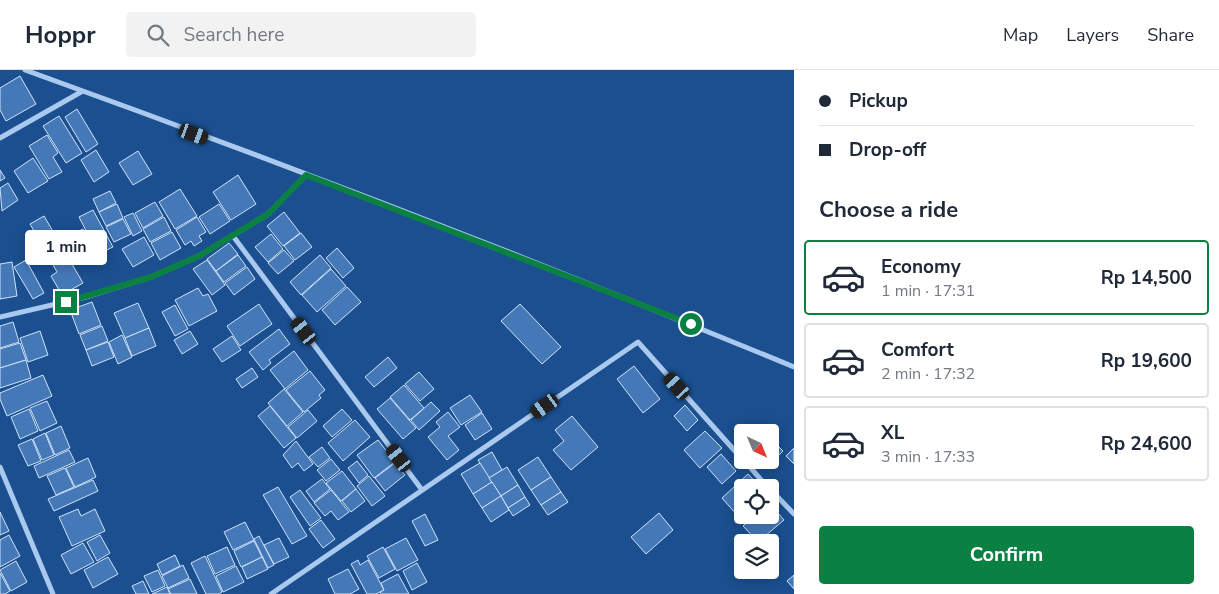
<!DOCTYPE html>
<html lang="en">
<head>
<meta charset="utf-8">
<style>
	:root { --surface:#fff; --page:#f2f2f3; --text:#1f2937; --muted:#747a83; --line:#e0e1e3; --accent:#0b8043 }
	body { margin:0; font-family:"Nunito Sans",sans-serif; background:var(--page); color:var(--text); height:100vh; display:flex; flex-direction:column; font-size:19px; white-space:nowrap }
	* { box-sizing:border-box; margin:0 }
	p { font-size:16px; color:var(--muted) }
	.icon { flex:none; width:28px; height:28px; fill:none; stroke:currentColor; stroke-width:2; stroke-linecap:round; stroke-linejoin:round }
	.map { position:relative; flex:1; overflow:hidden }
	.sheet { display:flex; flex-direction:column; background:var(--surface); width:425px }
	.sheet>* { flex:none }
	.banner { display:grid; align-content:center; height:110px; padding:0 25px; background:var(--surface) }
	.needle { width:32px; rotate:136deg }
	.controls { position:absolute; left:734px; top:354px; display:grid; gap:10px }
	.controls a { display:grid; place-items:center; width:45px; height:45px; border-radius:5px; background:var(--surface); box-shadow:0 2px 12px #0003; font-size:25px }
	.end { position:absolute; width:22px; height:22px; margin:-11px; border:6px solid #0b8043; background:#fff; box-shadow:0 0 0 2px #fff }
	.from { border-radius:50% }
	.bubble { position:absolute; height:35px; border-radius:5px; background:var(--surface); box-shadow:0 2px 12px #0003; font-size:16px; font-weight:700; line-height:35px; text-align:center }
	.car { position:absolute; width:15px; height:30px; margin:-15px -8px; border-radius:6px; box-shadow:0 0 4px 1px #0007; background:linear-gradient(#222 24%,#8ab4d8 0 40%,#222 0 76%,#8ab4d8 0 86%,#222 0) }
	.banner b { display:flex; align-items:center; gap:18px; height:48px; font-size:19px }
	.banner b+b { border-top:1px solid var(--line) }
	.banner i { width:12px; height:12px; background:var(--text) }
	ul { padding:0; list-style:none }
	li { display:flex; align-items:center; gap:15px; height:75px; margin:0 10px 8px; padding:0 15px; border:2px solid var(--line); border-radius:5px }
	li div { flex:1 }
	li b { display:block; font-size:19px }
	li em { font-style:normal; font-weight:700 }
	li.selected { border-color:var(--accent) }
	li>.icon { width:45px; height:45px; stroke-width:1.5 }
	h2 { padding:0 25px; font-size:22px; line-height:60px }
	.action { display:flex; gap:10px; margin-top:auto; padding:10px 25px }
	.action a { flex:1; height:58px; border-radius:5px; background:var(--accent); color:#fff; font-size:20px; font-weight:700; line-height:58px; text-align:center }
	header { display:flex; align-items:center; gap:30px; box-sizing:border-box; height:70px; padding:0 25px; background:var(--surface); border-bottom:1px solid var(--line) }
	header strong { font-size:24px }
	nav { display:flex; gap:28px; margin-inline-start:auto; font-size:18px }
	.search { width:350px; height:45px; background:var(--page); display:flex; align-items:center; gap:12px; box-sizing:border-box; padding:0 18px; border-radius:5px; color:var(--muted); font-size:19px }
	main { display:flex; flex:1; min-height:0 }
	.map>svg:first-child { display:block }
	.building { fill:#4478b7; stroke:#cfe3fa }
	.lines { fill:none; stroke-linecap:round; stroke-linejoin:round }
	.minor { stroke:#a9c9ee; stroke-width:5 }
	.route { stroke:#0b8043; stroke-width:6 }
</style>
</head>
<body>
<header>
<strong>Hoppr</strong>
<div class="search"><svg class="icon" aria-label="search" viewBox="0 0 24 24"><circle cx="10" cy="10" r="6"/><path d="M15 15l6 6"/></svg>Search here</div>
<nav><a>Map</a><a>Layers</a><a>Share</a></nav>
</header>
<main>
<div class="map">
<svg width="794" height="524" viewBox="0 0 794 524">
	<rect width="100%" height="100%" fill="#1b4f8f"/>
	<g class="building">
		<path d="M20,6l16,28 -30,17 -6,-11v-22z"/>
		<path d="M77,39l21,35 -12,8 -21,-35z"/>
		<path d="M59,46l23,37 -16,10 -23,-37z"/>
		<path d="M47,65l11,18 -5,4 9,15 -13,7 -20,-33z"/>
		<path d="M96,80l13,22 -15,10 -13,-22z"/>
		<path d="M138,81l14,23 -19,11 -14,-22z"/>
		<path d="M33,88l15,23 -20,12 -14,-22z"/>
		<path d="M0,100l5,8 -5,3z"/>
		<path d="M238,105l18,29 -25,16 -18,-28z"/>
		<path d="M8,113l10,17 -16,11 -2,-23z"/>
		<path d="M180,119l17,27 -22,13 -16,-27z"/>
		<path d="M110,121l6,12 -17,9 -6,-13z"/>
		<path d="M155,132l8,14 -20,12 -8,-15z"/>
		<path d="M117,134l6,14 -17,8 -7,-14z"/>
		<path d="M219,134l11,17 -20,13 -11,-17z"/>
		<path d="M93,140l20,37 -15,7 -19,-37z"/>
		<path d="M284,142l16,21 -17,13 -16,-20z"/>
		<path d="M133,143l9,18 -9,5 -9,-19z"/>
		<path d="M44,146l39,67 -21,12 -11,-19 6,-4 -27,-48z"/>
		<path d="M164,147l7,14 -21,11 -7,-13z"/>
		<path d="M197,147l9,15 -7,4 3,5 -8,5 -3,-5 -6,4 -9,-15z"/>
		<path d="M123,149l8,15 -17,8 -8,-15z"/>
		<path d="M83,159l12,23 -21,11 -12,-23z"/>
		<path d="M172,162l9,16 -21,12 -9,-17z"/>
		<path d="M301,163l11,14 -17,13 -11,-14z"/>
		<path d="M271,164l12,15 -15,13 -13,-15z"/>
		<path d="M144,167l10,18 -21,12 -11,-18z"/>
		<path d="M229,173l9,11 -22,17 -9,-12z"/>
		<path d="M337,178l17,20 -11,10 -17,-20z"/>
		<path d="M284,180l10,11 -16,13 -10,-11z"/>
		<path d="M238,185l8,11 -22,16 -8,-11z"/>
		<path d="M320,185l11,13 -30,27 -11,-13z"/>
		<path d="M26,190l18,33 -11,6 -19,-32z"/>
		<path d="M207,190l18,25 -13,10 -19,-26z"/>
		<path d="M12,192l5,34 -17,3v-35z"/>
		<path d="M247,197l8,12 -21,16 -9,-12z"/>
		<path d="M331,199l15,17 -29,26 -15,-17z"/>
		<path d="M347,217l14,15 -26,23 -13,-15z"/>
		<path d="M198,218l5,8 5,-2 9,17 -28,15 -14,-26z"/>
		<path d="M92,232l9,23 -22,9 -9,-24z"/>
		<path d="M138,233l11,25 -24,10 -11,-25z"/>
		<path d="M259,234l13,20 -32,22 -13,-20z"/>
		<path d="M520,234l41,43 -19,17 -41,-43z"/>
		<path d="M175,235l13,24 -13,7 -13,-24z"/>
		<path d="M13,252l6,20 -19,6v-22z"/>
		<path d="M102,256l6,15 -22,9 -6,-15z"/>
		<path d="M149,258l7,18 -24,10 -7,-18z"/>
		<path d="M279,259l11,15 -21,16 2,3 -8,7 -14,-18z"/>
		<path d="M40,261l8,24 -20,7 -8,-24z"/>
		<path d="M190,261l8,13 -16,10 -8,-14z"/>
		<path d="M122,265l10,22 -14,7 -9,-22z"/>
		<path d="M232,266l9,14 -19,12 -9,-13z"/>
		<path d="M108,272l6,15 -22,9 -6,-16z"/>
		<path d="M20,273l6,17 -26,8v-19z"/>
		<path d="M294,281l14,19 -23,19 -15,-19z"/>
		<path d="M388,287l9,11 -23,19 -9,-10z"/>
		<path d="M26,290l5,18 -31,10v-20z"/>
		<path d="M634,296l26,33 -17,14 -26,-34z"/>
		<path d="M252,298l6,9 -16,11 -6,-9z"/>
		<path d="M310,301l15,19 -6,5 2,3 -17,14 -18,-22z"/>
		<path d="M419,302l15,17 -14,12 -15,-17z"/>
		<path d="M43,305l9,21 -45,20 -7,-17v-6z"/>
		<path d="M404,315l20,23 -14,12 -20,-23z"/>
		<path d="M284,319l19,23 -16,14 -19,-23z"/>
		<path d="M470,325l12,17 -21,13 -11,-17z"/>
		<path d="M390,328l26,30 -13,11 -26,-30z"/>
		<path d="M47,331l10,22 -17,8 -10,-23z"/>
		<path d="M431,332l9,9 -21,19 -8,-10z"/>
		<path d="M685,335l13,15 -11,11 -13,-15z"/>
		<path d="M270,336l26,32 -12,10 -26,-32z"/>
		<path d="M29,339l9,22 -18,8 -9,-22z"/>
		<path d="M342,339l10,11 -20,17 -9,-11z"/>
		<path d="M308,340l9,11 -20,17 -9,-11z"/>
		<path d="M448,342l12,15 -12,9 11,14 -12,10 -19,-23 12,-10 -4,-5z"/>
		<path d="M482,343l10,16 -17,11 -10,-15z"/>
		<path d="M572,346l26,31 -27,23 -18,-20 11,-9 -9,-11z"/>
		<path d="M355,350l15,17 -27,24 -15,-18z"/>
		<path d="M61,356l9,22 -15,7 -9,-22z"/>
		<path d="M705,361l17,17 -22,20 -16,-18z"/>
		<path d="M45,363l9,22 -12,5 -9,-21z"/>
		<path d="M770,368l13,13 -9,9 -4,-4z"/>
		<path d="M32,369l9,22 -13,5 -10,-21z"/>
		<path d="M378,370l17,22 -21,16 -17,-23z"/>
		<path d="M296,371l17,23 -9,7 -6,-8 -6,5 -9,-13z"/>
		<path d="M322,377l8,11 -12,9 -9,-10z"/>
		<path d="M794,378v16l-8,-8z"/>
		<path d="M69,380l6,12 -36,16 -5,-12z"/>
		<path d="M492,382l10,18 -13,8 -11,-18z"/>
		<path d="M721,384l15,17 -14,13 -15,-17z"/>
		<path d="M538,387l13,20 -20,13 -13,-20z"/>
		<path d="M88,388l8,19 -21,10 -9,-19z"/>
		<path d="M331,389l9,11 -14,11 -9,-11z"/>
		<path d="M357,391l11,14 -9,8 -11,-15z"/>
		<path d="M395,393l10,12 -20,16 -10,-13z"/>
		<path d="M480,393l12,19 -19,12 -12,-20z"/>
		<path d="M507,397l11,18 -17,11 -12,-18z"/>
		<path d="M65,398l9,19 -18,8 -9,-19z"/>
		<path d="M342,401l14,18 -15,12 -15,-18z"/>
		<path d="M748,404l13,14h-19v22l-5,5 -15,-17z"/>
		<path d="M369,406l16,20 -13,10 -15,-20z"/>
		<path d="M551,407l10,15 -20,13 -10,-15z"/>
		<path d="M322,409l8,10 -16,13 -8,-11z"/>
		<path d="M93,410l5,11 -44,20 -6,-12z"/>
		<path d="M492,412l9,14 -19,12 -9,-14z"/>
		<path d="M518,415l7,12 -17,11 -7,-12z"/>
		<path d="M278,417l29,49 -15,8 -29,-49z"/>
		<path d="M356,419l9,12 -14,11 -9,-11z"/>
		<path d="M300,420l21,28 -11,8 -20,-29z"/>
		<path d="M331,420l18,22 -11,8 -7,-9 -6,5 -11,-13z"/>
		<path d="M561,422l7,10 -20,13 -7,-10z"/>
		<path d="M501,426l8,14 -18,12 -9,-14z"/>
		<path d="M525,427l5,8 -17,11 -5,-8z"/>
		<path d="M770,434l14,16 -26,22 -15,-16 12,-11h15z"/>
		<path d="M78,439l3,7 14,-7 10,22 -33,15 -13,-29z"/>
		<path d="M0,442l9,19 -9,4z"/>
		<path d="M659,443l14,17 -27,24 -15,-17z"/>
		<path d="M425,444l13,26 -13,6 -13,-25z"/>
		<path d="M321,450l14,19 -12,9 -14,-19z"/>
		<path d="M245,452l9,18 -21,10 -9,-18z"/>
		<path d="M9,465l11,21 -20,11v-27z"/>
		<path d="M100,465l10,18 -13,8 -10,-19z"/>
		<path d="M259,466l15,29 -6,3 -14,-29z"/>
		<path d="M279,468l10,19 -15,7 -10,-19z"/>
		<path d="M406,468l12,22 -21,11 -12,-22z"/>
		<path d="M254,471l8,16 -21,10 -7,-16z"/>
		<path d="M83,473l11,19 -23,12 -10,-19z"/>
		<path d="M227,477l8,18 -20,9 -8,-18z"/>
		<path d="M383,477l12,22 -16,9 -12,-22z"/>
		<path d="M175,485l5,11 -18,9 -5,-11z"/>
		<path d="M205,486l17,36 -3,2h-13l-15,-31z"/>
		<path d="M108,487l10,17 -25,14 -9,-18z"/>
		<path d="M262,487l6,12 -21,10 -5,-12z"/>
		<path d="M358,490l2,5 8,-5 16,30 -8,4h-9l-16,-30z"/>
		<path d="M16,491l11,21 -16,9 -11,-21z"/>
		<path d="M417,493l10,19 -15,8 -9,-19z"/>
		<path d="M183,495l6,13 -21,10 -6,-12z"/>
		<path d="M236,496l8,16 -21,10 -7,-16z"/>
		<path d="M348,499l11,20 -9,5h-15l-7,-15z"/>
		<path d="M158,500l7,16 -13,6 -8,-16z"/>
		<path d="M0,503l10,18 -5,3h-5z"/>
		<path d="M398,504l11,20h-28l-1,-2 4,-2 -3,-7z"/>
		<path d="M794,505v14l-7,-8z"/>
		<path d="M190,509l7,15h-26l-3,-5z"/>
		<path d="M143,511l6,13h-13l-4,-8z"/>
		<path d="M167,517l3,7h-18z"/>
	</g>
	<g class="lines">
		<g class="minor">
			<path d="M25,0c258,93 515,192 769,297"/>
			<path d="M0,68l81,-46"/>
			<path d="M233,166l189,254"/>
			<path d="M0,247l82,-19 69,-21 48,-21 69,-42 38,-39"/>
			<path d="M744,390l24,28"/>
			<path d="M0,397l53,127"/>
			<path d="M770,419l24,25"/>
			<path d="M271,524l367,-252 104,117"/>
		</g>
	</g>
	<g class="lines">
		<path class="route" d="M66,232l85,-25 48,-21 69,-42 38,-39 385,149"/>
	</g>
</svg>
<div class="controls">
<a><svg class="needle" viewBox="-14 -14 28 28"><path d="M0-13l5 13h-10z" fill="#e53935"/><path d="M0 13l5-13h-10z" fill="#747a83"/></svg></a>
<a><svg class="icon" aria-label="locate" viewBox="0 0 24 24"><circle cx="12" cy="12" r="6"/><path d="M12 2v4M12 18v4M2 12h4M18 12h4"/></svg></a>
<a><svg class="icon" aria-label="layers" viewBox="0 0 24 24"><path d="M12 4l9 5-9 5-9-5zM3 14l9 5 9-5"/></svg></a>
</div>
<i class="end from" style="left:691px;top:254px"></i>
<i class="end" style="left:66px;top:232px"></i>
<div class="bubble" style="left:25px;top:160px;width:82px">1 min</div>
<i class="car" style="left:194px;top:64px;rotate:110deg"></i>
<i class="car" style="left:304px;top:261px;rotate:323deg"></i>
<i class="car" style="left:677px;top:316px;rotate:318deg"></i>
<i class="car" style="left:545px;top:336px;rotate:235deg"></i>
<i class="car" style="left:399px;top:388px;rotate:323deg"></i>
</div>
<section class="sheet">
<div class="banner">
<b><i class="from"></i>Pickup</b>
<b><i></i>Drop-off</b>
</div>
<h2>Choose a ride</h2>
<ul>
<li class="selected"><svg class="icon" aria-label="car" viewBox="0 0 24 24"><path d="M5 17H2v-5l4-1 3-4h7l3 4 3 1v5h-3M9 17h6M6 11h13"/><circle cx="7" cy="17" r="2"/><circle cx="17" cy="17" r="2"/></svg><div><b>Economy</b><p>1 min · 17:31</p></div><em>Rp 14,500</em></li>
<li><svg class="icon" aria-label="car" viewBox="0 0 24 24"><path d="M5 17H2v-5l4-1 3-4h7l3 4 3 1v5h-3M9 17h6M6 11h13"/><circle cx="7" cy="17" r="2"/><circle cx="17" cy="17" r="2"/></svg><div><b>Comfort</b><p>2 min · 17:32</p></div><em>Rp 19,600</em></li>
<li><svg class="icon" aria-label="car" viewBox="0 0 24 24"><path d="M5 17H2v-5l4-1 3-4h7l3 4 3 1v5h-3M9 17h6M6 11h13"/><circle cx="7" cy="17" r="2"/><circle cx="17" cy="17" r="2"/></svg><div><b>XL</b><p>3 min · 17:33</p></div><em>Rp 24,600</em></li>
</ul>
<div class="action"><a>Confirm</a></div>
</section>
</main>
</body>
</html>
